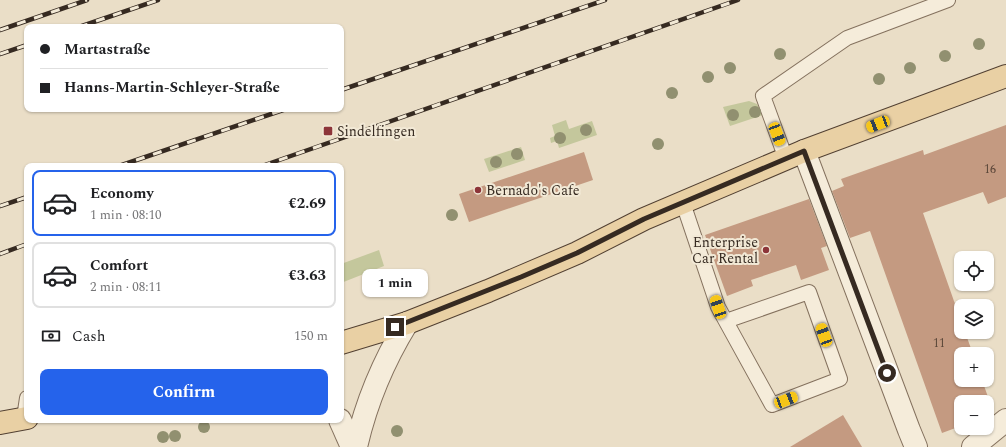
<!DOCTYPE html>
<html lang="en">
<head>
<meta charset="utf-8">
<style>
	:root { --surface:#fff; --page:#f2f2f2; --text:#202124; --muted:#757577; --line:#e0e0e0; --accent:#2563eb }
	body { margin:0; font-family:Spectral,serif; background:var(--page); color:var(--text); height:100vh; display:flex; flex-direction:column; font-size:15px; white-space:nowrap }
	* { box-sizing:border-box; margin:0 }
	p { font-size:13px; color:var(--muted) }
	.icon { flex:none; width:22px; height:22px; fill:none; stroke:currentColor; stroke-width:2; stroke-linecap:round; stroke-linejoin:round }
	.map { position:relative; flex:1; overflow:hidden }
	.sheet { position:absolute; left:24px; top:163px; width:320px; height:260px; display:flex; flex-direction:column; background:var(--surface); border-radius:8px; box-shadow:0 1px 3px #0004 }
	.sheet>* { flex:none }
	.guide { position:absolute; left:24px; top:24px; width:320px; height:88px; border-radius:8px; box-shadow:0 1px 3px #0004; display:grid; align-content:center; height:88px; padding:0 16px; background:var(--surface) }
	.buttons { position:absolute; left:954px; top:251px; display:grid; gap:8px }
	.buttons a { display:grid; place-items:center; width:40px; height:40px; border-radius:8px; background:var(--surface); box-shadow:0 1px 3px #0004; font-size:20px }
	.end { position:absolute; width:18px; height:18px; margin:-9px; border:5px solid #362a21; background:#fff; box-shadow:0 0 0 2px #fff }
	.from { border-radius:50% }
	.bubble { position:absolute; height:28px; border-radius:8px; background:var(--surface); box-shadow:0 1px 3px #0004; font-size:13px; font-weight:700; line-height:28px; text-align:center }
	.car { position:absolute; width:12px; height:24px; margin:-12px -6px; border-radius:5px; box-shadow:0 0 3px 1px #0007; background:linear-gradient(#f5c518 24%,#345 0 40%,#f5c518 0 76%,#345 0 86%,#f5c518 0) }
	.guide b { display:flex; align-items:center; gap:14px; height:38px; font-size:15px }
	.guide b+b { border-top:1px solid var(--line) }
	.guide i { width:10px; height:10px; background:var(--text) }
	ul { padding:7px 0 0; list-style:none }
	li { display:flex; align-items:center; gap:12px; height:66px; margin:0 8px 6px; padding:0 8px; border:2px solid var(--line); border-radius:8px }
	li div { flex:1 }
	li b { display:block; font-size:15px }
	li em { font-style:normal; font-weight:700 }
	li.selected { border-color:var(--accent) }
	li>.icon { width:36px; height:36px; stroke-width:1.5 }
	.pay { display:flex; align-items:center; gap:10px; height:44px; padding:0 16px; font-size:15px }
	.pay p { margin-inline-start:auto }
	.primary-button { display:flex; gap:8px; margin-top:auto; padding:8px 16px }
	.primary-button a { flex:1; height:46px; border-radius:8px; background:var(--accent); color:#fff; font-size:16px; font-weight:700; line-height:46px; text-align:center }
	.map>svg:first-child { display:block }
	.green { fill:#c4c79c }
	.building { fill:#c49a81 }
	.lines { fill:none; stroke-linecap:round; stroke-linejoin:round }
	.lane-casing { stroke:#84715e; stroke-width:16 }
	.street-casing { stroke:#84715e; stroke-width:24 }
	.primary-casing { stroke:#524032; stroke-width:24 }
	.lane { stroke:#f5ecda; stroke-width:14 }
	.street { stroke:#f5ecda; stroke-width:22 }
	.primary { stroke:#e9d0a4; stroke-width:22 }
	.rail-casing { stroke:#362a21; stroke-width:4.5 }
	.rail { stroke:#f2e9d6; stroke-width:3; stroke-dasharray:9; stroke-linecap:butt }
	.tree { fill:#919070 }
	.route { stroke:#362a21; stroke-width:5 }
	.poi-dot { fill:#8d3539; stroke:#f2e9d6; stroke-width:1.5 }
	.labels { text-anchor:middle; stroke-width:4; stroke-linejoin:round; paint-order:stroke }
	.number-label { font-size:12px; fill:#5a4639 }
	.poi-label { font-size:14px; fill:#362a21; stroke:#f2e9d6; text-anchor:start }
</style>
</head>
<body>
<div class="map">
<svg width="1006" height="447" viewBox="0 0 1006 447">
	<rect width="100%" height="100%" fill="#eadec7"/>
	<g class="green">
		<path d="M749,101l8,3 6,11 -33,11 -7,-19z"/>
		<path d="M566,120l3,9 23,-8 5,14 -38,13 -2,-7 -6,2 -1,-5 5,-2 -3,-11z"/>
		<path d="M521,147l4,13 -36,12 -5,-13z"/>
		<path d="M379,250l5,16 -43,17v-19z"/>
	</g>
	<g class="building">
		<path d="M1006,125v72l-18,7 -5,-12 -60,21 38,108v11h4l8,22h-12v26h21l12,34 -7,2v-14h-26v24l-19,7 -72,-202 -20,7 -18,-47 12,-5 -3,-7 82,-29 1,5z"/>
		<path d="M584,152l9,28 -124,42 -10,-28z"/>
		<path d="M809,199l18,47 -6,2 8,22 -28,10 -5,-15 -45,15 2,6 -26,10 -22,-61z"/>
		<path d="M843,415l19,32h-72z"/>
	</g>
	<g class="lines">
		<g class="lane-casing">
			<g id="lane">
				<path d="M786,159l-23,-63 84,-58 101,-38"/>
				<path d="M683,203l35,104 54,98 68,-26 -31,-87 -83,29"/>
				<path d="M24,418l3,-20"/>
			</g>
		</g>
		<g class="street-casing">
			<g id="street">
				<path d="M804,151l105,279 7,17"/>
				<path d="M340,420l12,27"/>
				<path d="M356,447c10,-44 27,-85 51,-124"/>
				<path d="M973,447l33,-27"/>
			</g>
		</g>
		<g class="primary-casing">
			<g id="primary">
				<path d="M341,343l66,-20 81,-32 89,-38 67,-34 160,-68 202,-75"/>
				<path d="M0,423l27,-5"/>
			</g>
		</g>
		<use href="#lane" class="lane"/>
		<use href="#street" class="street"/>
		<use href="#primary" class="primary"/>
		<g class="rail-casing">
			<g id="rail">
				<path d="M79,27l79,-27"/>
				<path d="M0,30l87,-30"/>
				<path d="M0,54l27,-9"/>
				<path d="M341,90l264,-90"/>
				<path d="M119,166l167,-57"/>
				<path d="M262,166l476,-166"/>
				<path d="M0,206l27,-9"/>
				<path d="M0,254l27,-10"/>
			</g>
		</g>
		<use href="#rail" class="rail"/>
	</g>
	<g class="tree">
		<circle cx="979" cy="44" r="6"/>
		<circle cx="780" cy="54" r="6"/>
		<circle cx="945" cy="56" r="6"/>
		<circle cx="730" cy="68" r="6"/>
		<circle cx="910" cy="68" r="6"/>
		<circle cx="708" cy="77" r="6"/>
		<circle cx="879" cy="79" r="6"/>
		<circle cx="672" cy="93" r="6"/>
		<circle cx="755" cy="112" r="6"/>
		<circle cx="733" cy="115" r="6"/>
		<circle cx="586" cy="130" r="6"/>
		<circle cx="560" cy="138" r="6"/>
		<circle cx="658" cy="144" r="6"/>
		<circle cx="517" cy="154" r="6"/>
		<circle cx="496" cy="162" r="6"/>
		<circle cx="452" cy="215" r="6"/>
		<circle cx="204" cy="427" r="6"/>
		<circle cx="397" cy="431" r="6"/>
		<circle cx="175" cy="436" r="6"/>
		<circle cx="163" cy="437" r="6"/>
	</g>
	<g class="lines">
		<path class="route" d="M395,327l126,-50 56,-24 67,-34 160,-68 83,222"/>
	</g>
	<g class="poi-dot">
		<rect x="323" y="126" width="10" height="10" rx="2"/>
		<circle cx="478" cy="190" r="4"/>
		<circle cx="766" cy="250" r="4"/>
	</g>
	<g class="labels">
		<g class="number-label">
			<text x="990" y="173">16</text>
			<text x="939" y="347">11</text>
		</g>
		<g class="poi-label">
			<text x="337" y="136">Sindelfingen</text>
			<text x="486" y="195">Bernado's Cafe</text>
			<text x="758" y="247" text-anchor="end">Enterprise<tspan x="758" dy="16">Car Rental</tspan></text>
		</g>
	</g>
</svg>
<div class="buttons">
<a><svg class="icon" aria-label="locate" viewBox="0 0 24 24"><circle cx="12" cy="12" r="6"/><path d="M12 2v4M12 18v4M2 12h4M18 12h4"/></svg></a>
<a><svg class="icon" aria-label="layers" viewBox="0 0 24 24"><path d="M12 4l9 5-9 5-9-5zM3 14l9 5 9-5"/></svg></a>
<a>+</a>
<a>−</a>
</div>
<i class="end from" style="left:887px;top:373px"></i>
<i class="end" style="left:395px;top:327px"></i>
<div class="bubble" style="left:362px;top:269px;width:66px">1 min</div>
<i class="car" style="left:878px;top:124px;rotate:249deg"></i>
<i class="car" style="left:777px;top:134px;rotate:159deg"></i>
<i class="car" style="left:718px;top:307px;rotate:341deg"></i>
<i class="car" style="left:824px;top:335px;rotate:340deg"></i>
<i class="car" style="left:786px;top:400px;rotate:69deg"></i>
<div class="guide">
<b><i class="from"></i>Martastraße</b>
<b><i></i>Hanns-Martin-Schleyer-Straße</b>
</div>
<section class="sheet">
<ul>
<li class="selected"><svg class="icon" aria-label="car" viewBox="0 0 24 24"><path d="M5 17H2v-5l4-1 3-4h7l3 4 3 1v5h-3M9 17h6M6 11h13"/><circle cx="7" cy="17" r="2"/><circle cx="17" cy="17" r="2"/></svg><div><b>Economy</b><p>1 min · 08:10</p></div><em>€2.69</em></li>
<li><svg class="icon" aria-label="car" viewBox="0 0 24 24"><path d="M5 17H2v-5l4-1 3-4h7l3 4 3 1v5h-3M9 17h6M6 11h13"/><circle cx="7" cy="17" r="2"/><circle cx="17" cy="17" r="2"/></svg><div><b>Comfort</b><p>2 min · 08:11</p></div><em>€3.63</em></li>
</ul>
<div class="pay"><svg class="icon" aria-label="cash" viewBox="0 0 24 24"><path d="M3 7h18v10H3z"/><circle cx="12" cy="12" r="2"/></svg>Cash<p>150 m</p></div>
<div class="primary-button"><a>Confirm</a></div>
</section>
</div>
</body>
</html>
